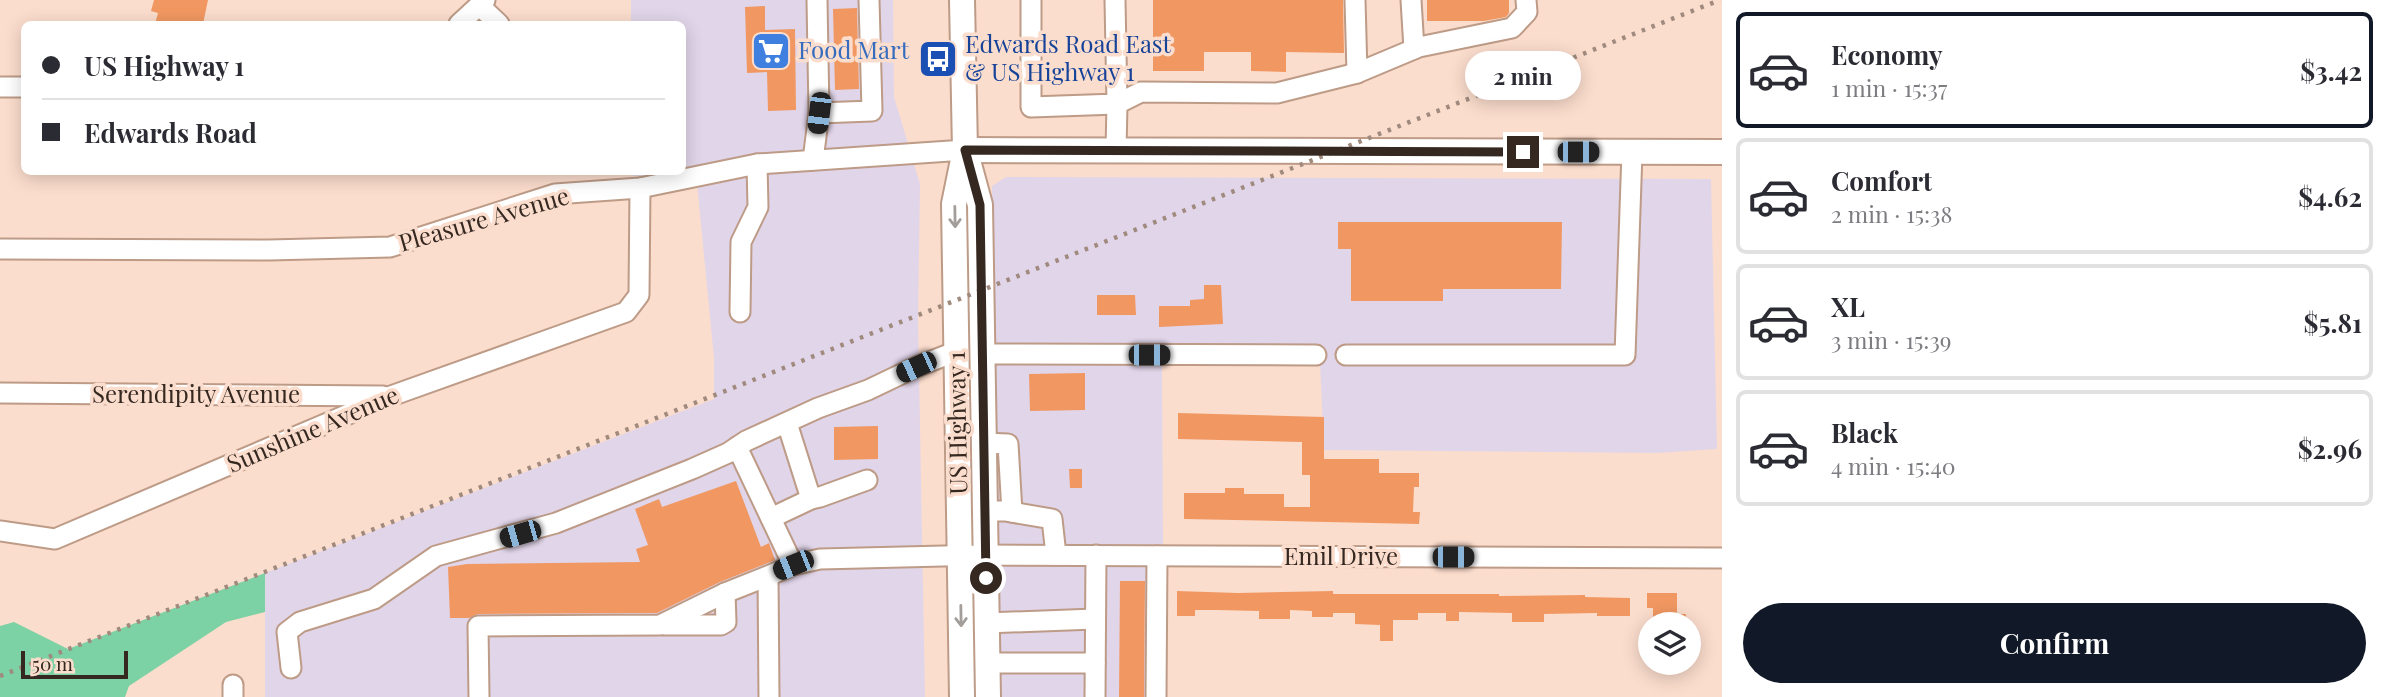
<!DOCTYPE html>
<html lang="en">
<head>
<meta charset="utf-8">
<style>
	:root { --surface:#fff; --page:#f2f2f3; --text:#2b2b33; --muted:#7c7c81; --line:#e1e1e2; --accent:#111827 }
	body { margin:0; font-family:"Playfair Display",serif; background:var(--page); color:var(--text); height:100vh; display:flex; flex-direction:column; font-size:26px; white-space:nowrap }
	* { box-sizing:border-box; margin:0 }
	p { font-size:23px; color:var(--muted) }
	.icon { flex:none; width:38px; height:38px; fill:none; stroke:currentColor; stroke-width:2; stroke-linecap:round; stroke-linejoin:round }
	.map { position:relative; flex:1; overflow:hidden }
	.drawer { display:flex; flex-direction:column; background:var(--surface); width:665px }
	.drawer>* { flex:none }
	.hud { position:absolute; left:21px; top:21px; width:665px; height:154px; border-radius:10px; box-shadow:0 4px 18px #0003; display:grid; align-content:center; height:154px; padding:0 21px; background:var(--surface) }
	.controls { position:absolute; left:1638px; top:612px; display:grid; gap:14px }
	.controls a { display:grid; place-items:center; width:63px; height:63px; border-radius:50%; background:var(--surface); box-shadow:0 4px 18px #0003; font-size:35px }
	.scale { position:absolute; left:21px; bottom:18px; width:107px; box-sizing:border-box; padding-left:7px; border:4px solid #352820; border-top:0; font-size:19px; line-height:24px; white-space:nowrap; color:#352820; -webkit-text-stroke:5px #fbddcd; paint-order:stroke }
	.end { position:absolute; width:32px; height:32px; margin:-16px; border:9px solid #352820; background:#fff; box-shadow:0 0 0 4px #fff }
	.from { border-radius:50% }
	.bubble { position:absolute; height:49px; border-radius:24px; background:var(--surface); box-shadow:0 4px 18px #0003; font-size:23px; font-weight:700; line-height:49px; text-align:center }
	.car { position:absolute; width:21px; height:42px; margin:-21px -10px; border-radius:9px; box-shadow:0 0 5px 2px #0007; background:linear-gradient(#222 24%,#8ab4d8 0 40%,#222 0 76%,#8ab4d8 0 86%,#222 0) }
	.hud b { display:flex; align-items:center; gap:24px; height:66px; font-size:26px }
	.hud b+b { border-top:2px solid var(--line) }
	.hud i { width:18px; height:18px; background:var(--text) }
	ul { padding:12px 0 0; list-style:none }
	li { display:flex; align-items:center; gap:21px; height:116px; margin:0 14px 10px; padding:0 7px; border:4px solid var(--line); border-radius:10px }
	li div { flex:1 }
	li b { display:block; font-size:26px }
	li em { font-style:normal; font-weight:700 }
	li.on { border-color:var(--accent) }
	li>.icon { width:63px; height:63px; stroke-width:1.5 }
	.cta { display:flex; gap:14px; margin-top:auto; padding:14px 21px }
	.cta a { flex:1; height:80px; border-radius:42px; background:var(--accent); color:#fff; font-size:28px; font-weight:700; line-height:80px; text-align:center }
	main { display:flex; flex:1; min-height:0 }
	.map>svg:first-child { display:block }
	.commercial { fill:#e1d5e9 }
	.green { fill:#7cd2a4 }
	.building { fill:#f19862 }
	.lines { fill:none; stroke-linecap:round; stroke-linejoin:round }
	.minor-casing { stroke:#bd9b87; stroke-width:23 }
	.major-casing { stroke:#bd9b87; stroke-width:28 }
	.minor { stroke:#fff; stroke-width:19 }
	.major { stroke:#fff; stroke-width:24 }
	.rail { stroke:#a08a7e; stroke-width:4.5; stroke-dasharray:3.5 7; stroke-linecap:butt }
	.oneway { stroke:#a49e9b }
	.route { stroke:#352820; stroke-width:9 }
	.labels { text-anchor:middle; stroke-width:7; stroke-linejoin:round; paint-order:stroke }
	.transit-label { font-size:24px; fill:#164399; stroke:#fbddcd; text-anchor:start }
	.shop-label { font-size:24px; fill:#366cbe; stroke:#fbddcd; text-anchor:start }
	.street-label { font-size:24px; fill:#352820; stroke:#fbddcd }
</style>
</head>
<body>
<main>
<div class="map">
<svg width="1722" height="697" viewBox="0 0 1722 697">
	<rect width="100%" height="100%" fill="#fbddcd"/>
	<g class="commercial">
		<path d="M631,0h262l1,97 26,87 -2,134 7,379h-660v-124l449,-174v-41l-18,-185 -63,3v-4h49v-148h-51z"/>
		<path d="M1006,177l705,2 6,270 -60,4 -333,-3 -4,-87h3v-16l-331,-1v-160z"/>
		<path d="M991,363h171l1,185 -171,-1z"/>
		<path d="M993,563l171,1 1,133h-170z"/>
	</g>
	<path class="green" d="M265,573v39l-39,10 -97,64 -4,11h-125v-71l14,-4 54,27z"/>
	<g class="building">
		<path d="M154,0h54l-5,24 -29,-3 -1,3h-18l3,-11 -7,-2z"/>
		<path d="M1153,0h190l1,53 -58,-1v20l-35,-1v-19h-47v19h-51z"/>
		<path d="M1427,0h82v13l-3,4 -22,4h-57z"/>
		<path d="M765,6v24l30,-1 1,81 -28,1 -1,-39 -20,1 -2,-66z"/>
		<path d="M857,8l2,81 -24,1 -2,-81z"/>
		<path d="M1338,222h224l-1,67h-118v12h-92v-52h-13z"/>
		<path d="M1204,285h17l2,39 -64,3v-21h31v-6l14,-1z"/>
		<path d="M1097,295h38l1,20h-39z"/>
		<path d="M1085,373v37l-55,1 -1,-37z"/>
		<path d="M1178,413l146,4v42h55v14h40v14h-5l-1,25h7l-1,12 -235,-5v-26h41v-5h19v6h40v13h26v-32h-8v-33l-124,-3z"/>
		<path d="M878,426v33l-44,1v-33z"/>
		<path d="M1069,469h13v19h-12z"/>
		<path d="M736,481l25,66 8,-4 6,17 -55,22 -63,31 -179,1 -9,4h-19l-2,-51 19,-3 173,-2 -4,-13 12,-4 -13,-36 24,-10 3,8z"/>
		<path d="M1120,581h25l-1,116h-25z"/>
		<path d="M1177,591l61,2 95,-2v3h166v2l86,-1v2l45,1v18h-33v-3l-53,1v8h-32v-9l-53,-1v9h-13v-8h-28v7h-25v21h-13v-16l-25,-1v-11h-22v4h-21v-6l-22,-1v9h-31v-8l-42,-1h-22v6h-18z"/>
		<path d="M1647,593h30v21h9l-1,11h-17v-6h-15v-11h-6z"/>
	</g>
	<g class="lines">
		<g class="minor-casing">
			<g id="minor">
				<path d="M1031,0v107l86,-3 -2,-104"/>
				<path d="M1355,0l2,73"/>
				<path d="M1411,0l3,49"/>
				<path d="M480,6l19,18"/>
				<path d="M459,24l26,-24"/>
				<path d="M0,87h24"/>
				<path d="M819,113l53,-2 -3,-111"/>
				<path d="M1116,150l1,-46 24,-12 136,1 80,-20 62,-26 93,-19 15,-16 -1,-12"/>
				<path d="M813,160l6,-47 -2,-113"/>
				<path d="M0,249l269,1 121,-3 165,-53 85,-6 117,-24 208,-14"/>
				<path d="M740,312l1,-70 17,-35 -1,-43"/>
				<path d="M982,354l334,1"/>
				<path d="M1346,355h279l7,-203"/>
				<path d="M0,393l383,3"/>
				<path d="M787,423l24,76 9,-2 47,-17"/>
				<path d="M984,443l24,1 4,68"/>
				<path d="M737,447l56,118"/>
				<path d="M985,511h20l47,8 4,36"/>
				<path d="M771,518l40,-19"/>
				<path d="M0,531l55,8 336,-143 235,-84 13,-17 1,-107"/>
				<path d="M768,576l1,121"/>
				<path d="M986,623l109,-4"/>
				<path d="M665,625h56l5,-3 -1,-29"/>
				<path d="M987,663h108"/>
				<path d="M291,668l-4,-36 13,-10 74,-23 62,-43 120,-33 136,-54 36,-16 18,-12 72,-33 50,-18 48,-23 41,-16"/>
				<path d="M233,685v12"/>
				<path d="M479,697l-1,-71 182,-1 65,-32 43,-17 25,-11 27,-6 165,-4 737,3"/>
				<path d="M1095,697l1,-142"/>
				<path d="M1156,697l1,-141"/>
			</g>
		</g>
		<g class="major-casing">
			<g id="major">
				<path d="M962,0l3,150 -11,54 8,493"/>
				<path d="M965,150l757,2"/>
				<path d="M967,157l13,48 8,492"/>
			</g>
		</g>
		<use href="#minor" class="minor"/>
		<use href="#major" class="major"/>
		<path class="rail" d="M0,676l1720,-676"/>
	</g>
	<defs><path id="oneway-shaft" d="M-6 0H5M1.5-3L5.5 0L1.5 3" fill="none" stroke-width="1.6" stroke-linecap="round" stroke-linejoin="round" transform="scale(1.75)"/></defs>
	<g class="oneway">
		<use href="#oneway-shaft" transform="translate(955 217) rotate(89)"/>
		<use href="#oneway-shaft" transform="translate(961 616) rotate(89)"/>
	</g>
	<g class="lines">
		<path class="route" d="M986,578l-6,-373 -15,-55 558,2"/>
	</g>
	<defs>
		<g id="supermarket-square" transform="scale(2.0125)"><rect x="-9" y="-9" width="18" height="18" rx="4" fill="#3f7fe0" stroke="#fbddcd"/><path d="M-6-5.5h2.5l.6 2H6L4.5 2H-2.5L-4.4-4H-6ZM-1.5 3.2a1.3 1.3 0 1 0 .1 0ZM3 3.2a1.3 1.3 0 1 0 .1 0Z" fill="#fff"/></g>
		<g id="bus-square" transform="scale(2.0125)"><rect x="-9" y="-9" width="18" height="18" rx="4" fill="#1a4fb4" stroke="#fbddcd"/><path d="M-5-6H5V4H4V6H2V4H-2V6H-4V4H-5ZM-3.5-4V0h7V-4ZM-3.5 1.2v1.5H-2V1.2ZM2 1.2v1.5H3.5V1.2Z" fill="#fff"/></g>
	</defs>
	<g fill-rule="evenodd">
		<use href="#supermarket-square" x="771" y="51"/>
		<use href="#bus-square" x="938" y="59"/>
	</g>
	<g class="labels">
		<g class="transit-label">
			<text x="965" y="53">Edwards Road East<tspan x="965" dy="28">&amp; US Highway 1</tspan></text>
		</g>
		<g class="shop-label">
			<text x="798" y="59">Food Mart</text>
		</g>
		<g class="street-label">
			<text transform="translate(484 220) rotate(-16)" y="8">Pleasure Avenue</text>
			<text x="196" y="403">Serendipity Avenue</text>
			<text transform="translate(958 423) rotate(-91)" y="8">US Highway 1</text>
			<text transform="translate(313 430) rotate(-23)" y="8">Sunshine Avenue</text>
			<text x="1341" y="565">Emil Drive</text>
		</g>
	</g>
</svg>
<div class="controls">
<a><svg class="icon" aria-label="layers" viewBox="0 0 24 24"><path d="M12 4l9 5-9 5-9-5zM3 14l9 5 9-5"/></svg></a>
</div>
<div class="scale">50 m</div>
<i class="end from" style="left:986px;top:578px"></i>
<i class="end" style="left:1523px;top:152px"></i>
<div class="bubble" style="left:1465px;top:51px;width:116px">2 min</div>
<i class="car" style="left:819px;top:113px;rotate:187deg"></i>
<i class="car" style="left:1578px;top:152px;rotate:90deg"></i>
<i class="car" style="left:1149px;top:355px;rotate:90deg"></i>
<i class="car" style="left:916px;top:367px;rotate:245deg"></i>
<i class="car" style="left:520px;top:534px;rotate:254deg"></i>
<i class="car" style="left:1453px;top:557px;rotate:90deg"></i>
<i class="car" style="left:793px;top:565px;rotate:248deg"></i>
<div class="hud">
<b><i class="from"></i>US Highway 1</b>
<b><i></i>Edwards Road</b>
</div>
</div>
<section class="drawer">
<ul>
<li class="on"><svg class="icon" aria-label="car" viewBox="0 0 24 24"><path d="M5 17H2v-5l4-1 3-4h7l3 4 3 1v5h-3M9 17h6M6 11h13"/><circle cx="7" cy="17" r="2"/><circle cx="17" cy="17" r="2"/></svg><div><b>Economy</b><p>1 min · 15:37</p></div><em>$3.42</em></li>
<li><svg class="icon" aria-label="car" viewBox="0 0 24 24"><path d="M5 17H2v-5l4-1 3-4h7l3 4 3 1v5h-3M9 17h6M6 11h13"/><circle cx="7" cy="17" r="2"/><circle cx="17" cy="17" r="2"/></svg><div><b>Comfort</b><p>2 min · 15:38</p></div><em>$4.62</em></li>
<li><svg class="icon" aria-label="car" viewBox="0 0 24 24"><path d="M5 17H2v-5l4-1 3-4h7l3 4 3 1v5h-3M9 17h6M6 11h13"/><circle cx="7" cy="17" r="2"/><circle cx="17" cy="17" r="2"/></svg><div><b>XL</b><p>3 min · 15:39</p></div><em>$5.81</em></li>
<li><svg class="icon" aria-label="car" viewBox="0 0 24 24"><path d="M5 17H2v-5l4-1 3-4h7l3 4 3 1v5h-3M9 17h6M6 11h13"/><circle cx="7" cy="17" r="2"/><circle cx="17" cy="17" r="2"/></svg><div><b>Black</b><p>4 min · 15:40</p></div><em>$2.96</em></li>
</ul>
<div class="cta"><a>Confirm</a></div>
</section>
</main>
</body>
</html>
